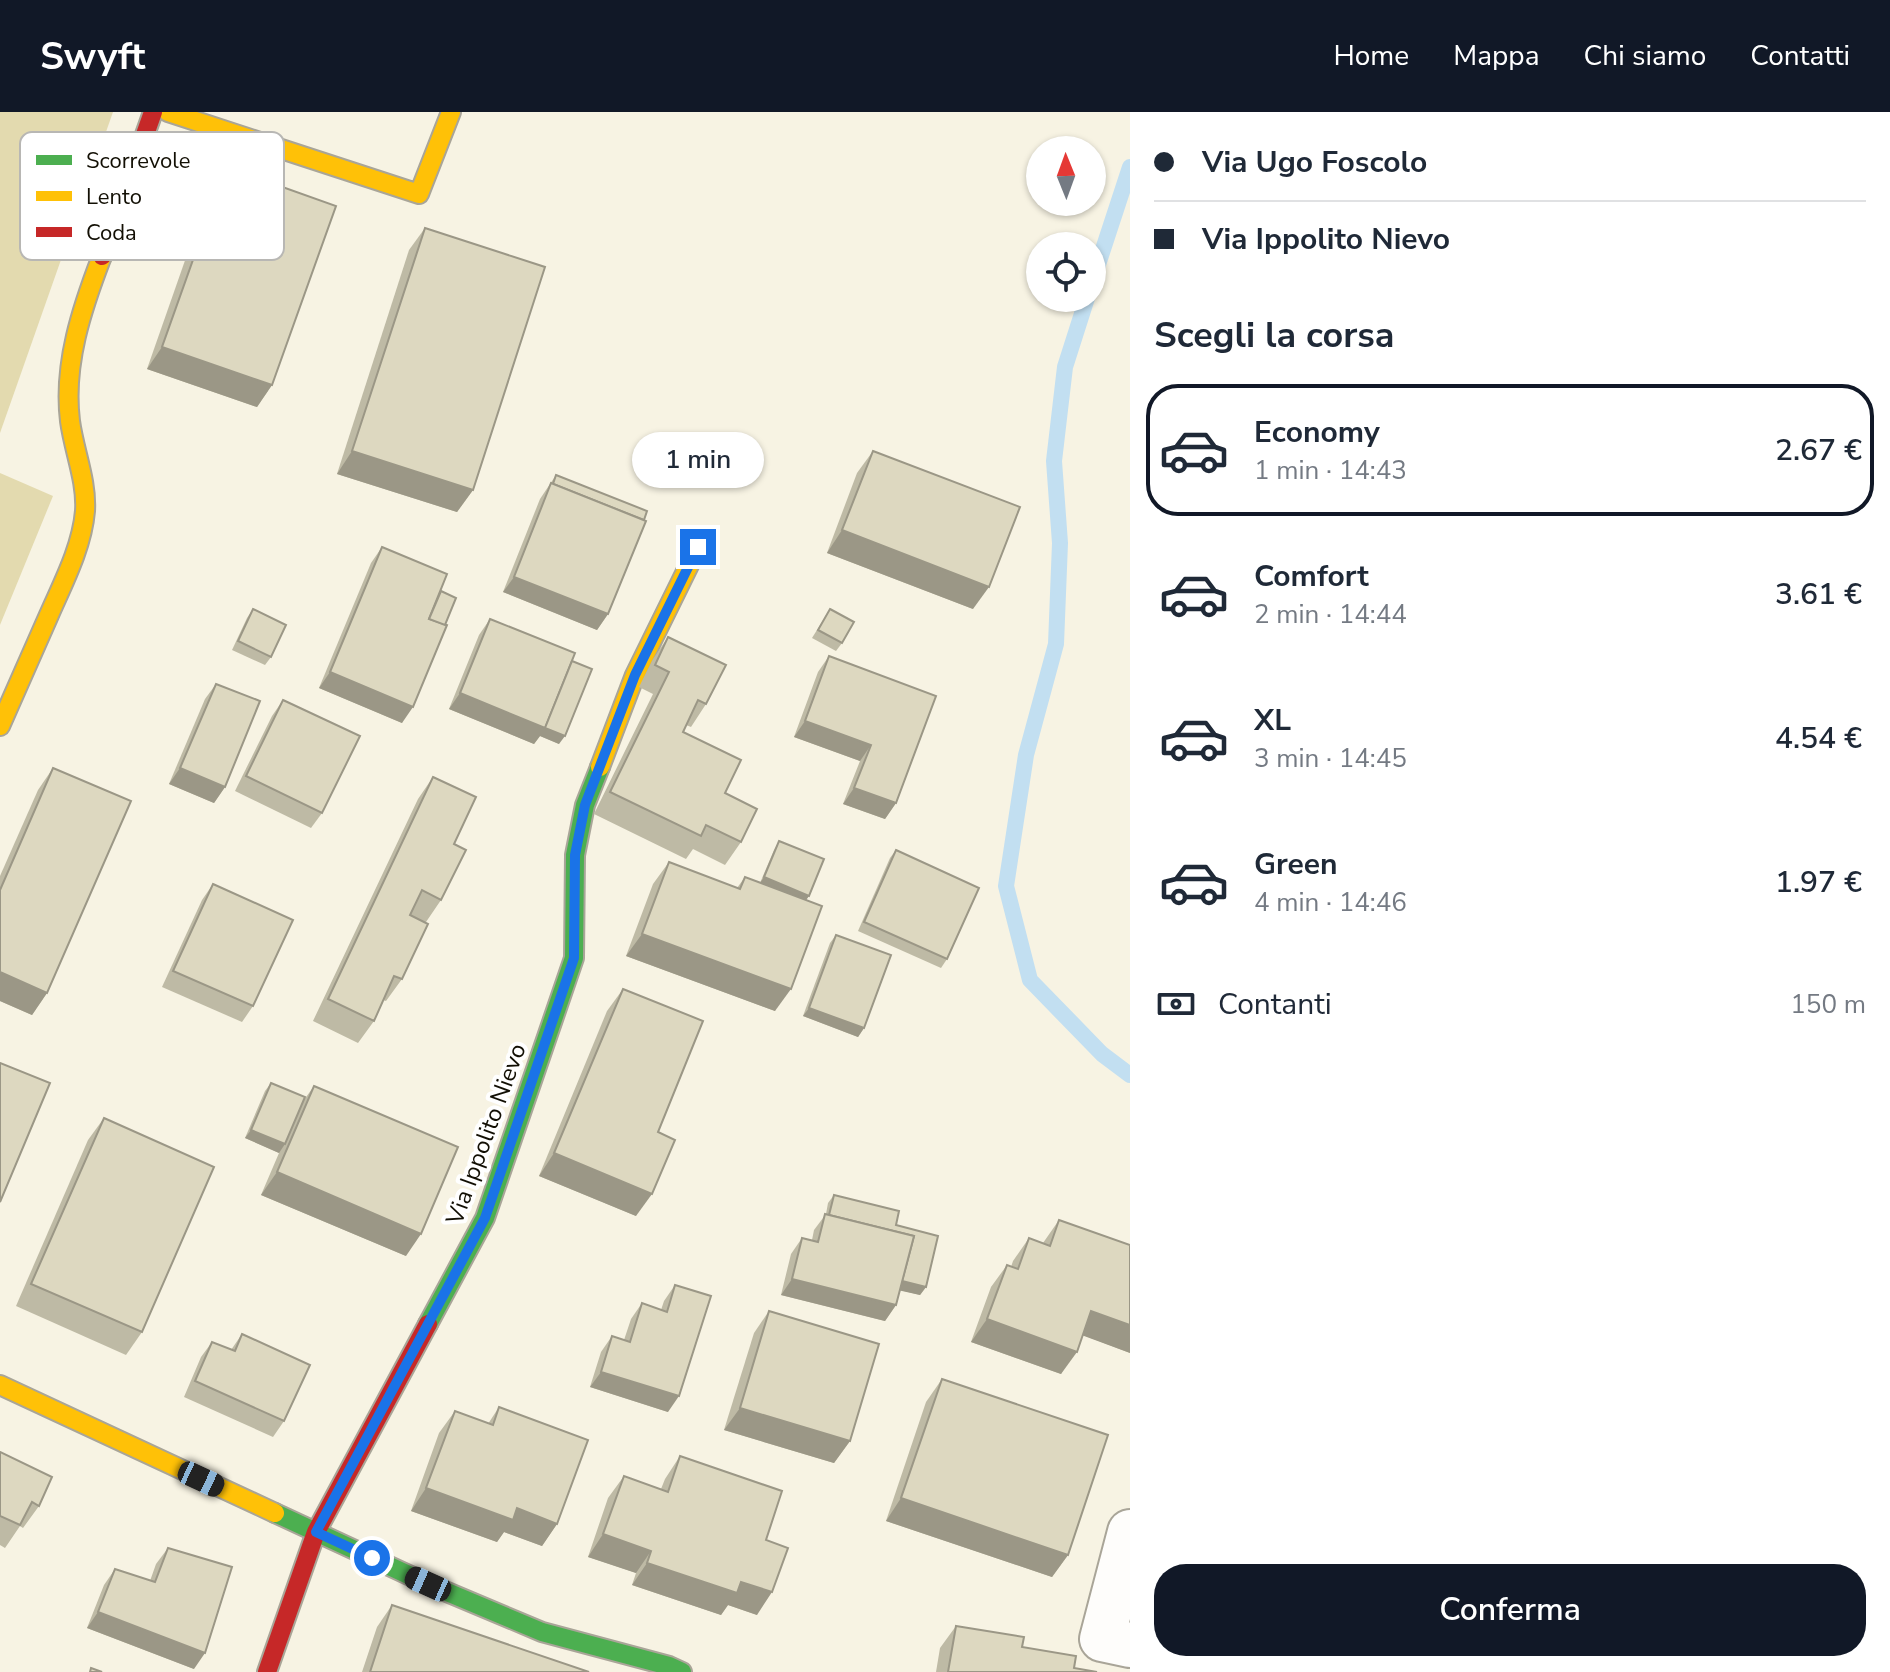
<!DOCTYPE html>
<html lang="it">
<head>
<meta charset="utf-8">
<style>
	:root { --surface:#fff; --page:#f2f2f3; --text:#1f2937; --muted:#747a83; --line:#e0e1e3; --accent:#111827 }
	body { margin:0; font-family:"Nunito Sans",sans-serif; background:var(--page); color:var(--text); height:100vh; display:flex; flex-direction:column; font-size:30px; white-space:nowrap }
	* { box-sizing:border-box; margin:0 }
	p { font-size:26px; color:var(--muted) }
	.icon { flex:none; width:44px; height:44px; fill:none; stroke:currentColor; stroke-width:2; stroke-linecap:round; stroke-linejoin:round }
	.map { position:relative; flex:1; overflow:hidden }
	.details { display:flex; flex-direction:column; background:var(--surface); width:760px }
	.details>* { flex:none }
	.guide { display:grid; align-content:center; height:176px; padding:0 24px; background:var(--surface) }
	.needle { width:52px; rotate:359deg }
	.buttons { position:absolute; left:1026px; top:24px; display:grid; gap:16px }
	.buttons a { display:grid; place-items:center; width:80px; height:80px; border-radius:50%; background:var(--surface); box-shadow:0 2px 6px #0004; font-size:40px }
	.end { position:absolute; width:36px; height:36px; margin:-18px; border:10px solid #1a73e8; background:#fff; box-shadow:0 0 0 4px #fff }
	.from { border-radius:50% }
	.bubble { position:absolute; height:56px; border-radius:28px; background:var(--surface); box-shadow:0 2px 6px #0004; font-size:26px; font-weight:600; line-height:56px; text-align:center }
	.car { position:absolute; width:24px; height:48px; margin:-24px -12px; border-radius:10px; box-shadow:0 0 6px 2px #0007; background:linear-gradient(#222 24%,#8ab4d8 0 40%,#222 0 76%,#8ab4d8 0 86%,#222 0) }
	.guide b { display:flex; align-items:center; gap:28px; height:76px; font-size:30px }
	.guide b+b { border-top:2px solid var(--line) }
	.guide i { width:20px; height:20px; background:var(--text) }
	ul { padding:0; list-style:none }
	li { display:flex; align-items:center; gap:24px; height:132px; margin:0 16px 12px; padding:0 8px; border:4px solid transparent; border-radius:32px }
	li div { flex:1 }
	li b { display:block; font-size:30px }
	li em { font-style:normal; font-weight:600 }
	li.active { border-color:var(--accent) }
	li>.icon { width:72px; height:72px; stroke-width:1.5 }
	h2 { padding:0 24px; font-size:36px; line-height:96px }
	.pay { display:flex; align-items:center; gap:20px; height:88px; padding:0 24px; font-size:30px }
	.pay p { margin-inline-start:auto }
	.button { display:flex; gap:16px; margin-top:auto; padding:16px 24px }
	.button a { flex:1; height:92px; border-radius:32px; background:var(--accent); color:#fff; font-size:32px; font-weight:600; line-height:92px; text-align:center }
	header { display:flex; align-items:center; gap:48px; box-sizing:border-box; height:112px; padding:0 40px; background:var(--accent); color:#fff }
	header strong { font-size:38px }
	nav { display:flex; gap:44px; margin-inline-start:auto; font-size:28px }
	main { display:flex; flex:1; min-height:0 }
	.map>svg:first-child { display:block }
	.green { fill:#e3daaf }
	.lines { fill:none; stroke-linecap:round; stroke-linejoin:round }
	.stream { stroke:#c2dff1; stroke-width:16 }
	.street-casing { stroke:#a9a598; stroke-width:48 }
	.fast-casing { stroke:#a9a598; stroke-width:22 }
	.slow-casing { stroke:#a9a598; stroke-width:22 }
	.jam-casing { stroke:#a9a598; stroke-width:22 }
	.street { stroke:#fefdfb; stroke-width:44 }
	.fast { stroke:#4caf50; stroke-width:18 }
	.slow { stroke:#ffc107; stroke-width:18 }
	.jam { stroke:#c62828; stroke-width:18 }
	.wall { fill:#bebaa5 }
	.shaded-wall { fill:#9b9786 }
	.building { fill:#ddd8c0; stroke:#9b9786; stroke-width:2 }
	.route { stroke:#1a73e8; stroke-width:10 }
	.labels { text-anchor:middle; stroke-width:8; stroke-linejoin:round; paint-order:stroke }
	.street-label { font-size:24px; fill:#120f04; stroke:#fff }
	.key { fill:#fff; stroke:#b8b7b4; stroke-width:2 }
	.key-label { font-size:22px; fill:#120f04 }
</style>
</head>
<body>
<header>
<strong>Swyft</strong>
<nav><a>Home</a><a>Mappa</a><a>Chi siamo</a><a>Contatti</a></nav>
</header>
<main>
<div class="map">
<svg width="1130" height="1560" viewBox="0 0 1130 1560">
	<rect width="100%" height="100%" fill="#f7f3e3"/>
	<g class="green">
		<path d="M0,0h113l-113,321z"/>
		<path d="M0,361l53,23 -53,129z"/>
	</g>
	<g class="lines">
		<g class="stream">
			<path d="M1092,171l38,-116"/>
			<path d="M1087,186l-22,69 -11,94 6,82 -4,101 -30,111 -20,131 24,94 72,74 28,21"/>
		</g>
		<g class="street-casing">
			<path id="street" d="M1130,1420l-28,107 28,6"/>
		</g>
		<g class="fast-casing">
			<g id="fast">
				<path d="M428,1212l57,-106 89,-260 1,-103 10,-50 15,-38"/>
				<path d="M275,1401l153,71 114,48 127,34 13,6"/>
			</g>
		</g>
		<g class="slow-casing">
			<g id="slow">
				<path d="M168,0l251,82 32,-82"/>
				<path d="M0,614c16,-37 33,-74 49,-111 14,-32 33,-68 36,-104 2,-30 -11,-60 -15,-90 -7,-57 12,-113 32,-165"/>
				<path d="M600,655l35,-92 63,-128"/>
				<path d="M0,1273l275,128"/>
			</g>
		</g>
		<g class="jam-casing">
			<g id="jam">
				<path d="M102,144l51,-144"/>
				<path d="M267,1560l49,-140 112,-208"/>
			</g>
		</g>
		<use href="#street" class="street"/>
		<use href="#fast" class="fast"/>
		<use href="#slow" class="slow"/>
		<use href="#jam" class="jam"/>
	</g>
	<g class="wall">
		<path d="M226,55l46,218 -15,22 -110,-38 63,-180z"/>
		<path d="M425,116l48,262 -16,22 -120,-38 72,-224z"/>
		<path d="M873,339l100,158 -146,-56 30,-80z"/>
		<path d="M556,363l52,139 -11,16 -94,-38 37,-93z"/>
		<path d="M382,435l59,44 -39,132 -83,-35 52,-125z"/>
		<path d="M253,497l18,48 -6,8 -33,-15 15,-32z"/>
		<path d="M830,497l12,34 -6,8 -24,-13z"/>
		<path d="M490,507l82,42 -13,83 -19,-8 -6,8 -85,-35 30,-74z"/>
		<path d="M668,525l38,67 -15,23 -5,-2 -3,7 42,61 16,49 -16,23 -32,-16 -7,10 -92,-45 59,-120 -14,-7 14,-28z"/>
		<path d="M829,544l67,147 -11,16 -42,-15 17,-43 -66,-24 24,-65z"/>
		<path d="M216,572l9,103 -11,16 -45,-19 36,-85z"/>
		<path d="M283,588l39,113 -11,15 -76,-37 37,-75z"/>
		<path d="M53,656l-6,225 -15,22 -32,-14v-125l38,-86z"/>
		<path d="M433,665l21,67 -13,56 -15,22 -24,57 -16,22 -3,-1 -9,21 -16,22 -45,-22 105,-222z"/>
		<path d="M779,729l30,55 -3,4 -31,111 -149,-55 27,-72 16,-22 68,26 8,-11 15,6 14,-33z"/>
		<path d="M896,738l51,109 -6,9 -83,-37 32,-73z"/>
		<path d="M213,772l40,122 -11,16 -80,-35 40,-87z"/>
		<path d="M836,823l28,93 -6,9 -55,-21 27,-73z"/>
		<path d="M623,877l13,227 -97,-40 68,-165z"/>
		<path d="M271,971l33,17 10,-14 92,170 -145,-61 18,-42 -34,-15 20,-47z"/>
		<path d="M104,1006l38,214 -16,23 -110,-49 72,-166z"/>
		<path d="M834,1083l62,30 30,62 -6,8 -20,-5 -4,15 -11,16 -104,-26 10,-41 11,-16 10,2 2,-10 12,-16 2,-11z"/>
		<path d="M1059,1108l71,45v88l-47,-18 -22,39 -90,-32 20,-55 16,-22 4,2 2,-6 16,-23 14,5z"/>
		<path d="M675,1173l-7,127 -78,-25 11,-35 11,-16 12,4 7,-21 11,-16 19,7 3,-9z"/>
		<path d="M769,1199l81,130 -16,22 -110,-33 30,-97z"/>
		<path d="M242,1222l42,87 -11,16 -89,-40 17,-40 11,-15 19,8z"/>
		<path d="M942,1267l126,176 -16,22 -166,-56 40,-119z"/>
		<path d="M499,1295l58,117 -15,22 -38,-14 -7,10 -86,-31 28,-78 16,-22 33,13z"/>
		<path d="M0,1340l39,54 -16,22 -3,-2 -15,22 -5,-3z"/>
		<path d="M680,1344l86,84 -9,75 -29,-10 -7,10 -89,-30 4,-12 -48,-16 20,-59 16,-22 37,13 4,-10z"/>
		<path d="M168,1436l26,121 -107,-41 17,-43 11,-16 35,12 6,-17z"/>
		<path d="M392,1493l197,67h-227l15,-45z"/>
		<path d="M956,1514l118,42 23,4h-161l4,-24z"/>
	</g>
	<g class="shaded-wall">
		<path d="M162,235l110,38 -15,22 -110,-38z"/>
		<path d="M352,339l121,39 -16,22 -120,-38z"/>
		<path d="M842,418l147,57 -16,22 -146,-56z"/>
		<path d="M514,465l94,37 -11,16 -94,-38z"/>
		<path d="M330,560l83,35 -11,16 -83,-35z"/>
		<path d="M460,581l105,43 -6,8 -19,-8 -6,8 -85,-35z"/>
		<path d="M805,609l66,24 -11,16 -66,-24z"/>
		<path d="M180,656l45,19 -11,16 -45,-19z"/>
		<path d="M854,676l42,15 -11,16 -42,-15z"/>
		<path d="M764,765l45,19 -6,8 -45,-18z"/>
		<path d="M642,822l149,55 -16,22 -149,-55z"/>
		<path d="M0,860l47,21 -15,22 -32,-14z"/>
		<path d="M809,896l55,20 -6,9 -55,-21z"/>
		<path d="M251,1018l34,14 -6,9 -34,-15z"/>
		<path d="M554,1041l98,41 -16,22 -97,-40z"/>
		<path d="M277,1060l144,62 -15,22 -145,-61z"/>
		<path d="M792,1167l104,26 -11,16 -104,-26z"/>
		<path d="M899,1168l27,7 -6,8 -27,-6z"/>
		<path d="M1091,1199l39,14v28l-54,-20z"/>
		<path d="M987,1207l90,33 -16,22 -90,-32z"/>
		<path d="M601,1260l78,24 -11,16 -78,-25z"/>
		<path d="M740,1296l110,33 -16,22 -110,-33z"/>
		<path d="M426,1376l91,20 40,16 -15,22 -38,-14 -7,10 -86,-31z"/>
		<path d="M901,1386l167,57 -16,22 -166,-56z"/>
		<path d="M603,1422l48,17 -15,22 -48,-16z"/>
		<path d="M647,1451l94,19 31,10 -15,23 -29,-10 -7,10 -89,-30z"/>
		<path d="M98,1500l107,41 -11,16 -107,-41z"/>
	</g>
	<g class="building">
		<path d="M226,55l110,39 -64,179 -110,-38z"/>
		<path d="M425,116l120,39 -72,223 -121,-39z"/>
		<path d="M873,339l147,56 -31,80 -147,-57z"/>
		<path d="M556,363l91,36 -3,9 -91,-36z"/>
		<path d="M551,371l95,38 -38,93 -94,-37z"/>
		<path d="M382,435l65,27 -18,45 18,6 -34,82 -83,-35z"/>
		<path d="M441,479l15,7 -11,27 -16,-6z"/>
		<path d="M253,497l33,16 -15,32 -33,-16z"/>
		<path d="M830,497l24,13 -12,21 -24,-13z"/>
		<path d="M490,507l85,34 -30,75 -85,-35z"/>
		<path d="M668,525l58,28 -20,39 -8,-4 -15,32 58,28 -16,33 32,16 -16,33 -35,-17 -5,11 -91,-44 59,-120 -14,-7z"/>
		<path d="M829,544l107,40 -40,107 -42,-15 17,-43 -66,-24z"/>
		<path d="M572,549l20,8 -27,67 -20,-8z"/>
		<path d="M216,572l44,17 -35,86 -45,-19z"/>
		<path d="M283,588l77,36 -38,77 -76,-37z"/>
		<path d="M53,656l78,33 -84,192 -47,-21v-82z"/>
		<path d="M433,665l43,20 -22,47 12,6 -25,50 -19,-10 -12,25 18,9 -26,55 -8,-3 -20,45 -46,-22z"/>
		<path d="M779,729l45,18 -15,37 -45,-19z"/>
		<path d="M896,738l83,38 -32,71 -83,-37z"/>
		<path d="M669,750l71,27 5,-12 77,29 -31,83 -149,-55z"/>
		<path d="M213,772l80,36 -40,86 -80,-35z"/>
		<path d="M836,823l55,20 -27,73 -55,-20z"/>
		<path d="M623,877l80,32 -45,111 17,8 -23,54 -98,-41z"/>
		<path d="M0,951l50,20 -50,119z"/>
		<path d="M271,971l34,14 -20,47 -34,-14z"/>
		<path d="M314,974l144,61 -37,87 -144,-62z"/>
		<path d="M104,1006l110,49 -72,165 -111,-48z"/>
		<path d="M834,1083l65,16 -3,14 42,11 -12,51 -24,-6 12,-45 -85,-21z"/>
		<path d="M825,1102l89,22 -18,69 -104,-26 10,-41 16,4z"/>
		<path d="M1059,1108l71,25v80l-39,-14 -14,41 -90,-33 20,-54 11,4 11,-31 21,8z"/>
		<path d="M675,1173l36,11 -32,100 -78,-24 11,-36 18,6 12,-39 25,9z"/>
		<path d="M769,1199l110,33 -29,97 -110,-33z"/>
		<path d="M242,1222l68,31 -26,56 -89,-40 17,-39 23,9z"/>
		<path d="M942,1267l166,56 -40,120 -167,-57z"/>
		<path d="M499,1295l89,33 -31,84 -40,-16 -4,12 -87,-32 29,-77 38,14z"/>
		<path d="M0,1340l52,25 -13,29 -7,-4 -12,23 -20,-9z"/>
		<path d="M680,1344l102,35 -16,49 22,8 -16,44 -31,-10 -4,11 -90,-30 4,-12 -48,-17 21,-58 44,16z"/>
		<path d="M168,1436l64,19 -27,86 -107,-41 17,-43 40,13z"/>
		<path d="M392,1493l197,67h-219z"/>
		<path d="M956,1514l68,11 -2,10 54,9 -2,12 23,4h-149z"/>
		<path d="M91,1556l11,4h-12z"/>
	</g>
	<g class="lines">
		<path class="route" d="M372,1446l-56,-26 169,-314 89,-260 1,-103 10,-50 50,-130 63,-128"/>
	</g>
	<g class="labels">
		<g class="street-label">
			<text transform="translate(486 1022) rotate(-70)" y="8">Via Ippolito Nievo</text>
		</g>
	</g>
	<rect x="20" y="20" width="264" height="128" rx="12" class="key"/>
	<rect x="36" y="43" width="36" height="10" fill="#4caf50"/>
	<rect x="36" y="79" width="36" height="10" fill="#ffc107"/>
	<rect x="36" y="115" width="36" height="10" fill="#c62828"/>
	<g class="key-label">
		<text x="86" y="56">Scorrevole</text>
		<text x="86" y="92">Lento</text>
		<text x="86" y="128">Coda</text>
	</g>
</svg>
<div class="buttons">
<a><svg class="needle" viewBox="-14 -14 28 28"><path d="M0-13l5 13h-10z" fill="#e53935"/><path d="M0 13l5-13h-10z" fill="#747a83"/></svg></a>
<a><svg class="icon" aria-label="locate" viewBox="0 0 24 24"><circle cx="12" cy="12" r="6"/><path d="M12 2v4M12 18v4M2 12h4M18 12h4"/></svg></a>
</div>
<i class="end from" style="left:372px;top:1446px"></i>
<i class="end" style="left:698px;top:435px"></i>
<div class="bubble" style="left:632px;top:320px;width:132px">1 min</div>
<i class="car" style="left:201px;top:1367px;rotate:115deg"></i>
<i class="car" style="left:428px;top:1472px;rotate:294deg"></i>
</div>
<section class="details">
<div class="guide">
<b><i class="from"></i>Via Ugo Foscolo</b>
<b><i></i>Via Ippolito Nievo</b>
</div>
<h2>Scegli la corsa</h2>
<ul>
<li class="active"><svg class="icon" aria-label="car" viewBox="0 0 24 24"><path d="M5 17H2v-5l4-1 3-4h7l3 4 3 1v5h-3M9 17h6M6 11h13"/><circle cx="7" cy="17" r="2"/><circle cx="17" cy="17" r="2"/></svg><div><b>Economy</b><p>1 min · 14:43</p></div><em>2.67 €</em></li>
<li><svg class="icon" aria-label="car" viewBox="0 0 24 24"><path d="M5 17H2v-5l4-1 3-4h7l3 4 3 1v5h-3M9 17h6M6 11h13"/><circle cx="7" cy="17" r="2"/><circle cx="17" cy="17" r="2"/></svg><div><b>Comfort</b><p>2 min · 14:44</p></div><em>3.61 €</em></li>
<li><svg class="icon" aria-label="car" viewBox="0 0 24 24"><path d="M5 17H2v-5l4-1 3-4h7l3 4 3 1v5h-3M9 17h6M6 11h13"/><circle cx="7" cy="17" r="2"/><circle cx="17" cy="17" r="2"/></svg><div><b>XL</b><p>3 min · 14:45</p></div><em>4.54 €</em></li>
<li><svg class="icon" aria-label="car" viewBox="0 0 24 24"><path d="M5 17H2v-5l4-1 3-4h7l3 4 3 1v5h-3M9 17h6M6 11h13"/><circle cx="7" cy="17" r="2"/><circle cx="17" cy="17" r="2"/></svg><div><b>Green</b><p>4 min · 14:46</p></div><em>1.97 €</em></li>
</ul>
<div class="pay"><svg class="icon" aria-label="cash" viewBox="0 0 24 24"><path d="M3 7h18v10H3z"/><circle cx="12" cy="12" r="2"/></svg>Contanti<p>150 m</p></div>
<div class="button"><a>Conferma</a></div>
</section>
</main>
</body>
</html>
